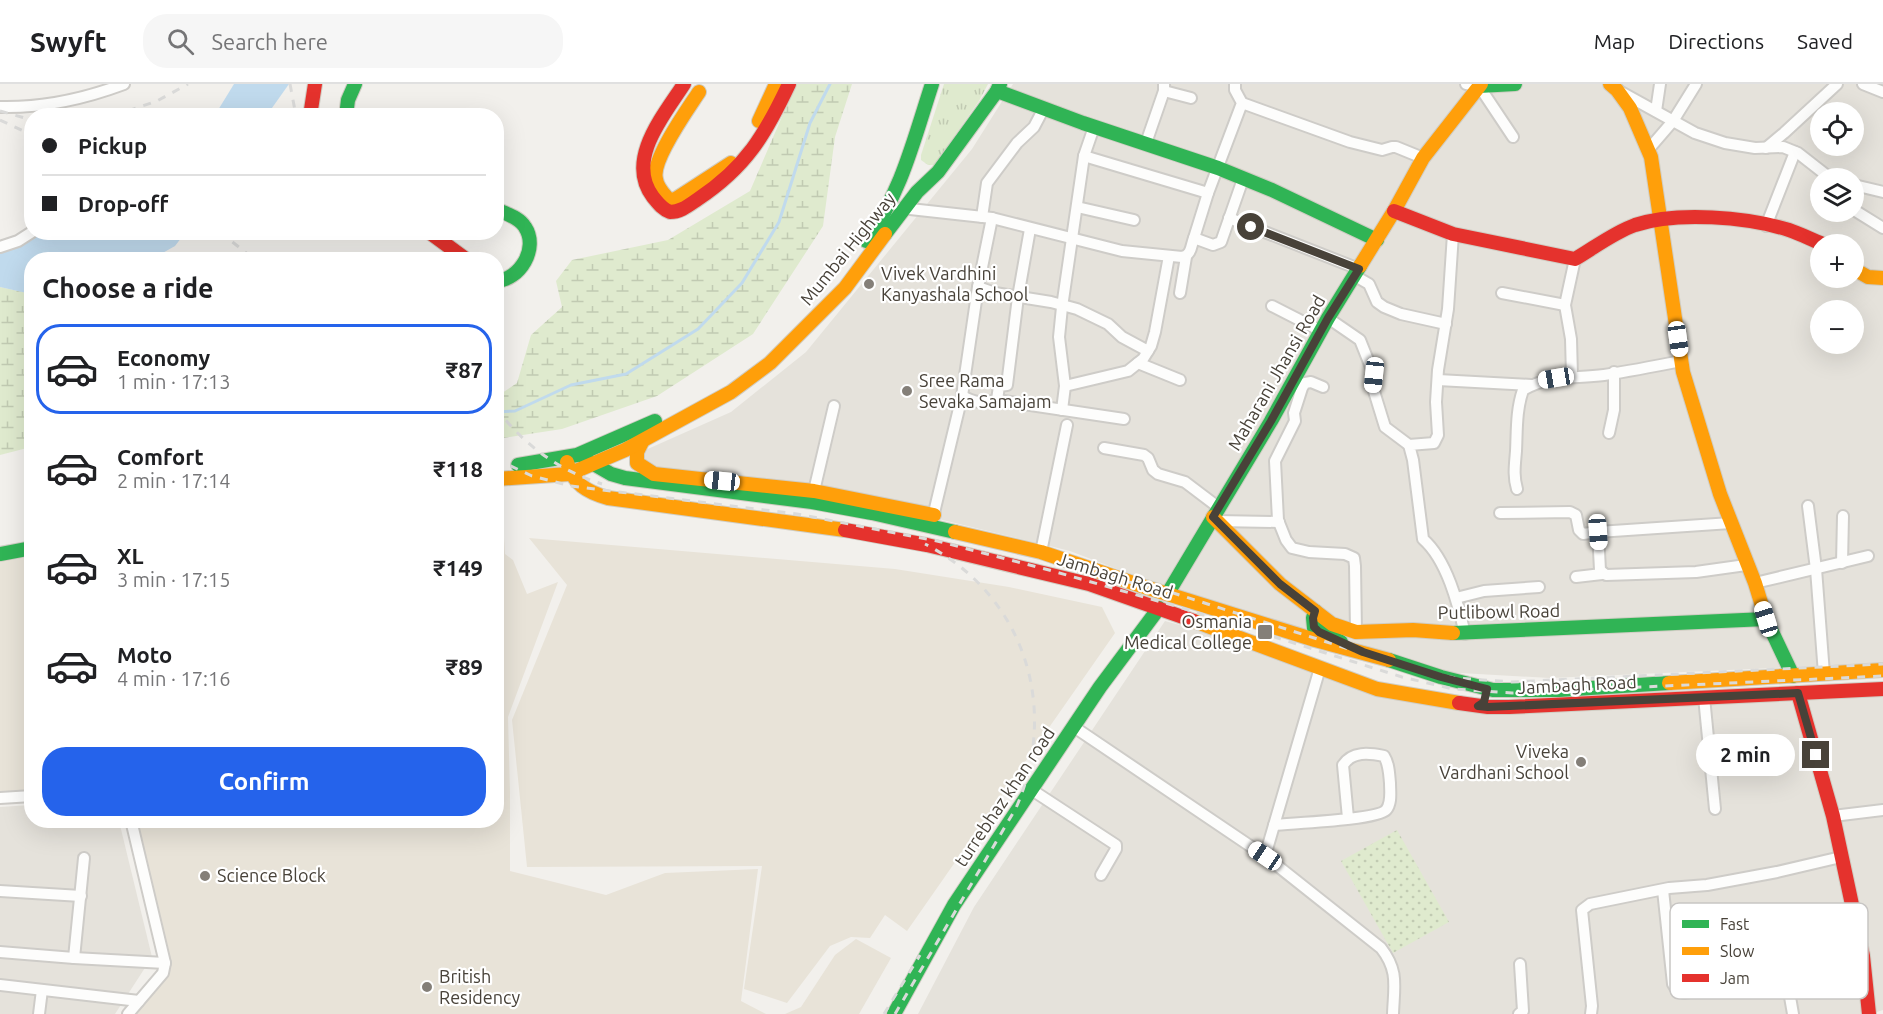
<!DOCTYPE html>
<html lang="en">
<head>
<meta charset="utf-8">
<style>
	:root { --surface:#fff; --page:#f6f6f6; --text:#202124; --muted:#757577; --line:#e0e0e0; --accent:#2563eb }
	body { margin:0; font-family:Ubuntu,sans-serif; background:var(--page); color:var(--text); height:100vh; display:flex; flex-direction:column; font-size:22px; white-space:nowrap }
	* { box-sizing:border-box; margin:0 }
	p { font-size:20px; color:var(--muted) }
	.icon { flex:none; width:33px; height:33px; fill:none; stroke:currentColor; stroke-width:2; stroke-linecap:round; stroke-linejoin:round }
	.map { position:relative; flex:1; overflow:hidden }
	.drawer { position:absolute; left:24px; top:168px; width:480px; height:576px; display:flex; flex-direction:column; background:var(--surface); border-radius:24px; box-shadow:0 6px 24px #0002 }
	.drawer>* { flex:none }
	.banner { position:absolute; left:24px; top:24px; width:480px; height:132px; border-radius:24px; box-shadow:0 6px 24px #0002; display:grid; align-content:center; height:132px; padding:0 18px; background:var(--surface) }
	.fabs { position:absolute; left:1810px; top:18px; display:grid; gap:12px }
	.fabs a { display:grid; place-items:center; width:54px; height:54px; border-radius:50%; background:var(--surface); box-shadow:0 6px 24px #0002; font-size:30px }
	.end { position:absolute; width:27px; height:27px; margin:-14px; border:8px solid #484239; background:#fff; box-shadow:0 0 0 3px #fff }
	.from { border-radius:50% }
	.bubble { position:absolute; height:42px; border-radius:21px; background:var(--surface); box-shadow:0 6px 24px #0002; font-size:20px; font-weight:600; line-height:42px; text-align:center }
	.car { position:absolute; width:18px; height:36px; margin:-18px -9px; border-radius:8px; box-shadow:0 0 4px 2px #0007; background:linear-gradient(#fff 24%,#345 0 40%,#fff 0 76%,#345 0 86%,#fff 0) }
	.banner b { display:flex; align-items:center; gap:21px; height:57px; font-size:22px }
	.banner b+b { border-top:2px solid var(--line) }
	.banner i { width:15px; height:15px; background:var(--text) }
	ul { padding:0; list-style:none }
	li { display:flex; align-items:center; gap:18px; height:90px; margin:0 12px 9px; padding:0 6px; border:3px solid transparent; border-radius:24px }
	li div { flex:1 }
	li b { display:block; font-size:22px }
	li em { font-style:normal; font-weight:600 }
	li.current { border-color:var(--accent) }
	li>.icon { width:54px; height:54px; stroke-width:1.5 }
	h2 { padding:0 18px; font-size:27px; line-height:72px }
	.primary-button { display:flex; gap:12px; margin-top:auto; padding:12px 18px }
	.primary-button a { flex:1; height:69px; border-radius:24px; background:var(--accent); color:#fff; font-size:24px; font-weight:600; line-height:69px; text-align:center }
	header { display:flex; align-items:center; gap:36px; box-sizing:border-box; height:84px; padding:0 30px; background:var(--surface); border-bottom:2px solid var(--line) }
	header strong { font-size:28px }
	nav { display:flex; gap:33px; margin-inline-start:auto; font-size:21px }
	.search { width:420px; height:54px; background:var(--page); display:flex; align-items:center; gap:15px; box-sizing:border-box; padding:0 21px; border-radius:24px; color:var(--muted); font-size:22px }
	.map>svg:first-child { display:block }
	.residential { fill:#e5e2db; fill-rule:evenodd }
	.education { fill:#e8e3d8 }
	.grass { fill:url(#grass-tufts) }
	.wetland { fill:url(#wetland-marsh) }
	.park { fill:url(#park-dots) }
	.water { fill:#c0daed }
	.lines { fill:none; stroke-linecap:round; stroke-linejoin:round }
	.stream { stroke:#c0daed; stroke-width:3 }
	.street-casing { stroke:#ceccc8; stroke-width:14 }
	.fast-casing { stroke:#d0cdc3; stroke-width:16 }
	.slow-casing { stroke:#d0cdc3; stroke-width:16 }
	.jam-casing { stroke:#d0cdc3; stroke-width:16 }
	.street { stroke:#fdfdfc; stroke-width:10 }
	.fast { stroke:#30b455; stroke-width:14 }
	.slow { stroke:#ff9f0a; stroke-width:14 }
	.jam { stroke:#e5322d; stroke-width:14 }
	.rail { stroke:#dadad9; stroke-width:3; stroke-dasharray:8 8; stroke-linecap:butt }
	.route { stroke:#484239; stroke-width:8 }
	.poi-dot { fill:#847f78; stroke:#fff; stroke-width:2 }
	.labels { text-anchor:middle; stroke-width:4.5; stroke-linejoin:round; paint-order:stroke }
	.street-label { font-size:18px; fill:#484239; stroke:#fff }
	.poi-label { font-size:18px; fill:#484239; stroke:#fff; text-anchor:start }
	.key { fill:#fff; stroke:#c8c6c4; stroke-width:1.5 }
	.key-label { font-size:16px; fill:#484239 }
</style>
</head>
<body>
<header>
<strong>Swyft</strong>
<div class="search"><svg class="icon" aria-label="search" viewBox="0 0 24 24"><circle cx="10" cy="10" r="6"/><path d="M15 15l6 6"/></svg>Search here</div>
<nav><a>Map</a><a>Directions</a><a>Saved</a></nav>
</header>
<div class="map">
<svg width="1883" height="930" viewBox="0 0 1883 930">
	<defs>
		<pattern id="grass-tufts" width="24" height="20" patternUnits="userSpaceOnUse" patternTransform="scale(1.5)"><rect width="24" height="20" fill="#dfeace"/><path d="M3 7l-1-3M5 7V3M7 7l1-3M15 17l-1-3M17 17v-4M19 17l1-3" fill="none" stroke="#c1cab2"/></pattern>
		<pattern id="wetland-marsh" width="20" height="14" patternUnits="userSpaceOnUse" patternTransform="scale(1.5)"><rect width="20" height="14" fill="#dfeace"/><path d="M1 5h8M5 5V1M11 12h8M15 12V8" fill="none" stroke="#c1cab2"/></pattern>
		<pattern id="park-dots" width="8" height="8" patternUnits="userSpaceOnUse" patternTransform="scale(1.5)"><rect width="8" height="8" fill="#dfeace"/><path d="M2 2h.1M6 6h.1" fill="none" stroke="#c1cab2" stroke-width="1.8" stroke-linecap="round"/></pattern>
	</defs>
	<rect width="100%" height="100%" fill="#f2f0ec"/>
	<g class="residential">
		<path d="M1013,0h870v579l-333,15 -107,-6 -232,-67 -141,-54 -226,-55 -211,-23 8,-21 90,-40 75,-60 166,-203zM1821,28h33v34h-33zM1821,94h33v34h-33zM1821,160h33v34h-33zM1821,226h33v34h-33z"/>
		<path d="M1165,537l55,15 137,48 136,25 390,-18v319l-12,4h-953l56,-107z"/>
		<path d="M31,721l1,15 87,1 33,136 -37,57h-115v-207z"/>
	</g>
	<g class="education">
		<path d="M497,437l6,1 2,32 8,6 14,34 31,-12 -50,135 2,75v79l96,24 59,-22 93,-4 -17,132 25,13h-635l39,-44 -34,-149 360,-1z"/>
		<path d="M529,454l366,31 114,18 93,20 13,26 -208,298 -22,-16 -15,23 -19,-1 -21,9 -43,57 -43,-14 18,-123 -235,1 -15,-147 55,-135z"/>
		<path d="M31,472v234l-31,3v-232z"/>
		<path d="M856,855l35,19 -32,56h-74l16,-7 34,-52z"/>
	</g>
	<path class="grass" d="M944,0h44l-9,17 -45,64h-6l-7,-5v-5z"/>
	<g class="wetland">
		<path d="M796,0h56l-17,53 -12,89 -70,108 -96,62 -95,33 -65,10 -1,-42 21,-14 14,-48 31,-28 -6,-26 16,-21 96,-20 82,-49z"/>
		<path d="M0,203l32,7 -1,153 -31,8z"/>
	</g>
	<path class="park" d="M1397,746l52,92 -56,31 -52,-92z"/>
	<g class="water">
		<path d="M234,0h55l-22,31h-52z"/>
		<path d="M33,149h152l-10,13 -23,13 -120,1 -1,34 -31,-7v-46z"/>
	</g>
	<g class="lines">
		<path class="stream" d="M496,328l19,-1 56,-26 55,-11 72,-45 44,-46 37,-61 31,-99 20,-39"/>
		<g class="street-casing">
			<g id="street">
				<path d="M1466,0l13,2 34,51"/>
				<path d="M1863,0l20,8"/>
				<path d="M1164,7l27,7"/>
				<path d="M1619,7l76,42 30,10 30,5 28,-1 15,6 32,25"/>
				<path d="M1242,19l108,39 32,8 10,-3h4l27,11"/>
				<path d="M0,23c42,1 84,-8 124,-23"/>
				<path d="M1656,27l4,-27"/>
				<path d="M1146,59l18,-52v-7"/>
				<path d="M1766,64l18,-15 53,-49"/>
				<path d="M1648,66l25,-29 23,-37"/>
				<path d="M1084,72l124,37"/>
				<path d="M1854,101l29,7"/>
				<path d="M1077,123l57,13"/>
				<path d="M901,124l91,10 130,33 60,6c10,-2 9,-12 12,-19l19,7 8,-3 22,-63"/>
				<path d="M1854,126l29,18"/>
				<path d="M982,133l5,-34 30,-40 17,-16 10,-19"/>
				<path d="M1229,134l130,51"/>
				<path d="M1766,142l29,-74"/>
				<path d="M1453,150l-5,75 -10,61 -2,32 2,33 -4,8 -25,2 4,15 10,79c24,21 35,65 42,95"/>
				<path d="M1194,154l14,-45 34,-90 -7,-13v-6"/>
				<path d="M0,163l18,-6 14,-9"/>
				<path d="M1355,192l14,8 8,18 7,5 17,7 45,10"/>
				<path d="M978,203l17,6 56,9 26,7 31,15 14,13 26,14"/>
				<path d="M1180,209l6,-36"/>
				<path d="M1502,209l63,12"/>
				<path d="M1272,222l49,25"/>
				<path d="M1328,234l32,22 14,35 -1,13 12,39 24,18"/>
				<path d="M1138,279l42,17"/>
				<path d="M1572,292l-1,-37 -6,-34 10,-46"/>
				<path d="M1438,296l93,5"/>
				<path d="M1065,302l63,-15 15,-12 8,-13 4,-14 14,-76"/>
				<path d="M1323,303l-12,-5 -6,1 -3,5 -8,25 1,8 -20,40 3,59 8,20 6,8 17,4 36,2 9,4 1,8 1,66"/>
				<path d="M962,312c13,7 21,8 35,4l2,-14 8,-1 11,-88 12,-68"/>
				<path d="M997,316l127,19"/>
				<path d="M1062,326l3,-24 -6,-49 3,-30 22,-151 10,-29"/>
				<path d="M1609,349l5,-23v-38"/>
				<path d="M1104,364l40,7 4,3 5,12 5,4 27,8 33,25"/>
				<path d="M1517,405c-4,-13 -2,-25 -1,-38 1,-20 0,-41 7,-61 27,-16 51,-11 81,-15 26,-4 52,-9 77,-14"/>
				<path d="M814,407l20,-85"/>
				<path d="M1808,422l8,63 8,105"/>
				<path d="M1500,429l70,-1 6,3 3,15 4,4 15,-2 2,38 6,5 90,-3 50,-7"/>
				<path d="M932,437l30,-125 16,-109 14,-69"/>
				<path d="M1217,437l62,1"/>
				<path d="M1598,448l133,-9"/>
				<path d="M1041,468l26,-127"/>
				<path d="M1842,479l1,-47"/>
				<path d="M1576,493l26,-3"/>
				<path d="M1755,499l113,-27"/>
				<path d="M1456,514l28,-7 55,-4"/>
				<path d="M1704,613l11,112"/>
				<path d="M1074,643l191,129 116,92c18,23 13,38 12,66"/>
				<path d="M1032,706l84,55v4l-15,26"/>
				<path d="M0,714l32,-2"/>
				<path d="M1833,732l50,-6"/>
				<path d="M1274,741c18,-2 103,-5 112,-15 6,-7 4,-18 4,-27 -1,-10 -1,-19 -6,-27 -15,-3 -32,-5 -41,9l5,53"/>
				<path d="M1265,772l55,-188"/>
				<path d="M1663,806l10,94 3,5 8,4 148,-27"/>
				<path d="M0,807l81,5"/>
				<path d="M0,868l74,6 91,5"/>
				<path d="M74,874l10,-100"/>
				<path d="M1786,890l7,40"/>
				<path d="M0,901l139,16"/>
				<path d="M39,930l3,-24"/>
				<path d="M128,930l35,-41 2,-10 -34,-143"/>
				<path d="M1519,930l4,-3 -3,-47"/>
				<path d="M1591,930l1,-8 -10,-96 8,-6 79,-16 38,-3 70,-13 64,-15"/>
			</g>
		</g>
		<g class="fast-casing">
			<g id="fast">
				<path d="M1479,2l36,-2"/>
				<path d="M997,7l86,32 135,45 54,22 105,50"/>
				<path d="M346,32l2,-16 7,-16"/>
				<path d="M496,125c10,5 23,8 29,18 14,21 -5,53 -29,54"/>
				<path d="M885,150l32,-42 21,-20 59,-81 3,-7"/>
				<path d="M866,157c35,-47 48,-102 66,-157"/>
				<path d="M585,375l26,15 14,4 187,24 60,11 83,19"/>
				<path d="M518,381l59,-10 78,-34"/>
				<path d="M0,470l32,-6"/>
				<path d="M1168,509l103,-172 57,-103 32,-52"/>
				<path d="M1315,527l-2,7 1,10 27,14"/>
				<path d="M1453,549l313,-14 27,57"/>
				<path d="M1389,576l52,17 52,13h66l110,-7"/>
				<path d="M894,930l60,-109 146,-218 59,-79"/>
			</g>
		</g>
		<g class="slow-casing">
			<g id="slow">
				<path d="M1610,0l7,6 13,18 21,49 32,215 37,122 35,89 11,36"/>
				<path d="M699,8c-11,17 -48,68 -43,87 1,8 7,14 12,20l6,1 57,-37"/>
				<path d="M759,37l17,-37"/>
				<path d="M1360,182l34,-55 29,-53 58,-74"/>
				<path d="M1854,185l14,8 15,1"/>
				<path d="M642,358l-5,10v11l17,11 160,17 120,24"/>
				<path d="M567,378c6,22 20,30 41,36l237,32"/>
				<path d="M496,395l73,-5 56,-24 106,-58 39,-29 75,-75 40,-54"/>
				<path d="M1213,433l67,67 52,40 24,8 57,-2 40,3"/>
				<path d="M955,448l86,20 104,35 170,53 74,20"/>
				<path d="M1194,537l183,68 82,14"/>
				<path d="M1669,599l214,-13"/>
			</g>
		</g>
		<g class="jam-casing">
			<g id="jam">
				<path d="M684,0c-20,31 -59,76 -31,113 5,6 9,12 17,15 11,0 19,-7 28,-13 48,-32 67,-64 91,-115"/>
				<path d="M310,32l5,-32"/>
				<path d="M1394,127l59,23 122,25c19,-11 38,-26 60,-34 42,-14 112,-8 154,5 12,4 23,10 34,14"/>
				<path d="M429,148l38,28"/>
				<path d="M845,446l82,15 162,39 105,37"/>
				<path d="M1798,609l35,123 30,140 6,58"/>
				<path d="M1459,619l29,4h21l374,-18"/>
			</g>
		</g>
		<use href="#street" class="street"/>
		<use href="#fast" class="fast"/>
		<use href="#slow" class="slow"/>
		<use href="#jam" class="jam"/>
		<g class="rail">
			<path d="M290,0l6,32"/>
			<path d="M0,27l32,9"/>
			<path d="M113,32l44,-15 31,-17"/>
			<path d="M0,36l32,15"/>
			<path d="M220,148l35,28"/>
			<path d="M496,324c28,37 62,62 106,76"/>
			<path d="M496,375l36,17 39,10 226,28 140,27 112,29 130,37 223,70 51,12 59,4 371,-17"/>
			<path d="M1094,490l73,17 238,76 50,11 57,4 371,-18"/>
			<path d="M884,930l36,-59"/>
			<path d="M895,930l121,-206c44,-101 8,-213 -91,-264"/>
		</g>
	</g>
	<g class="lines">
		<path class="route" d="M1251,143l108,42 -31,49 -57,103 -58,96 67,67 35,27 -2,7 1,9 5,5 44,20 78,25 46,12 -3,13 -6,4 10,1 310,-14 18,62"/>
	</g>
	<g class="poi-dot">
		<circle cx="869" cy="200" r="6"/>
		<circle cx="907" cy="307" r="6"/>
		<rect x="1257" y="540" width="16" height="16" rx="3"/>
		<circle cx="1581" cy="678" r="6"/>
		<circle cx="205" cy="792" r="6"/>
		<circle cx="427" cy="903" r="6"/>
	</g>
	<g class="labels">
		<g class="street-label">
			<text transform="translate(848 165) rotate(-51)" y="6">Mumbai Highway</text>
			<text transform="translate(1277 289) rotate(-60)" y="6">Maharani Jhansi Road</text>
			<text transform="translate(1115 492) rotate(17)" y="6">Jambagh Road</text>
			<text transform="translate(1499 528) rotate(-1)" y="6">Putlibowl Road</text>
			<text transform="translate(1577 601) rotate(-3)" y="6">Jambagh Road</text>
			<text transform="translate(1005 713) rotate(-56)" y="6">turrebhaz khan road</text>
		</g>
		<g class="poi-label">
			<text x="881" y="196">Vivek Vardhini<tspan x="881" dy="21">Kanyashala School</tspan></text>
			<text x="919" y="303">Sree Rama<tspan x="919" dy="21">Sevaka Samajam</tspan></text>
			<text x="1252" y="544" text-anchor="end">Osmania<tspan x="1252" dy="21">Medical College</tspan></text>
			<text x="1569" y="674" text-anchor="end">Viveka<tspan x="1569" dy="21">Vardhani School</tspan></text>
			<text x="217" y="798">Science Block</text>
			<text x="439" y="899">British<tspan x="439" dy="21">Residency</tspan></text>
		</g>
	</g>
	<rect x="1670" y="819" width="198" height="96" rx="9" class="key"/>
	<rect x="1682" y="836" width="27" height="8" fill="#30b455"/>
	<rect x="1682" y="863" width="27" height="8" fill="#ff9f0a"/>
	<rect x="1682" y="890" width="27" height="8" fill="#e5322d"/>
	<g class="key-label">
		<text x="1720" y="846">Fast</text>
		<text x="1720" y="873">Slow</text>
		<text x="1720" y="900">Jam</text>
	</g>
</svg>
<div class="fabs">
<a><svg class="icon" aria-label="locate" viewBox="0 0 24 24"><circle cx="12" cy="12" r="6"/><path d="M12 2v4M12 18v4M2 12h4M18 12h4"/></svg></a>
<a><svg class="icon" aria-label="layers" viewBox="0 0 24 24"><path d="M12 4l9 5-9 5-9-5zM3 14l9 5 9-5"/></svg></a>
<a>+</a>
<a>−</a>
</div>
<i class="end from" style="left:1251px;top:143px"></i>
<i class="end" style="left:1816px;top:671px"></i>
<div class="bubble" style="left:1696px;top:650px;width:99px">2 min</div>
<i class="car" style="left:1678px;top:255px;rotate:172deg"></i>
<i class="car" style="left:1374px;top:291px;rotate:186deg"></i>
<i class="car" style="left:1556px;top:294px;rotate:261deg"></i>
<i class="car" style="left:722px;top:397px;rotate:276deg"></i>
<i class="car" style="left:1598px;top:448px;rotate:176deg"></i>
<i class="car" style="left:1766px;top:535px;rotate:343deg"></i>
<i class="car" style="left:1265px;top:772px;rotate:304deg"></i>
<div class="banner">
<b><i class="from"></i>Pickup</b>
<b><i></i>Drop-off</b>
</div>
<section class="drawer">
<h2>Choose a ride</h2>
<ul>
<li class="current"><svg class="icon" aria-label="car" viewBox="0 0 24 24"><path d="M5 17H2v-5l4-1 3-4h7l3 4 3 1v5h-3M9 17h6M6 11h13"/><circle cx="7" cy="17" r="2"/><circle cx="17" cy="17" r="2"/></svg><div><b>Economy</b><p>1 min · 17:13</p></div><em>₹87</em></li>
<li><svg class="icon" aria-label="car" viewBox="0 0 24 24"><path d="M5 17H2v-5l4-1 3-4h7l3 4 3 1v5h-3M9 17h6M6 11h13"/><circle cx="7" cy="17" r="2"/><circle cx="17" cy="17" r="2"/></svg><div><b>Comfort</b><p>2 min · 17:14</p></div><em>₹118</em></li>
<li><svg class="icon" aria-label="car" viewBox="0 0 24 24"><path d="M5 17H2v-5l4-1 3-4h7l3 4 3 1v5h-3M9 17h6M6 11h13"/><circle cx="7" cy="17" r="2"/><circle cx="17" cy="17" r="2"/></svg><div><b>XL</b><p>3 min · 17:15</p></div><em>₹149</em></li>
<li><svg class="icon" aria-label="car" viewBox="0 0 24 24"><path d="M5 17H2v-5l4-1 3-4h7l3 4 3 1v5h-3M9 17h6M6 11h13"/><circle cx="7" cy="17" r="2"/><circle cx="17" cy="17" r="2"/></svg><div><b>Moto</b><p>4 min · 17:16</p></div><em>₹89</em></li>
</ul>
<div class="primary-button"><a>Confirm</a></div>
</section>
</div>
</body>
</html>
